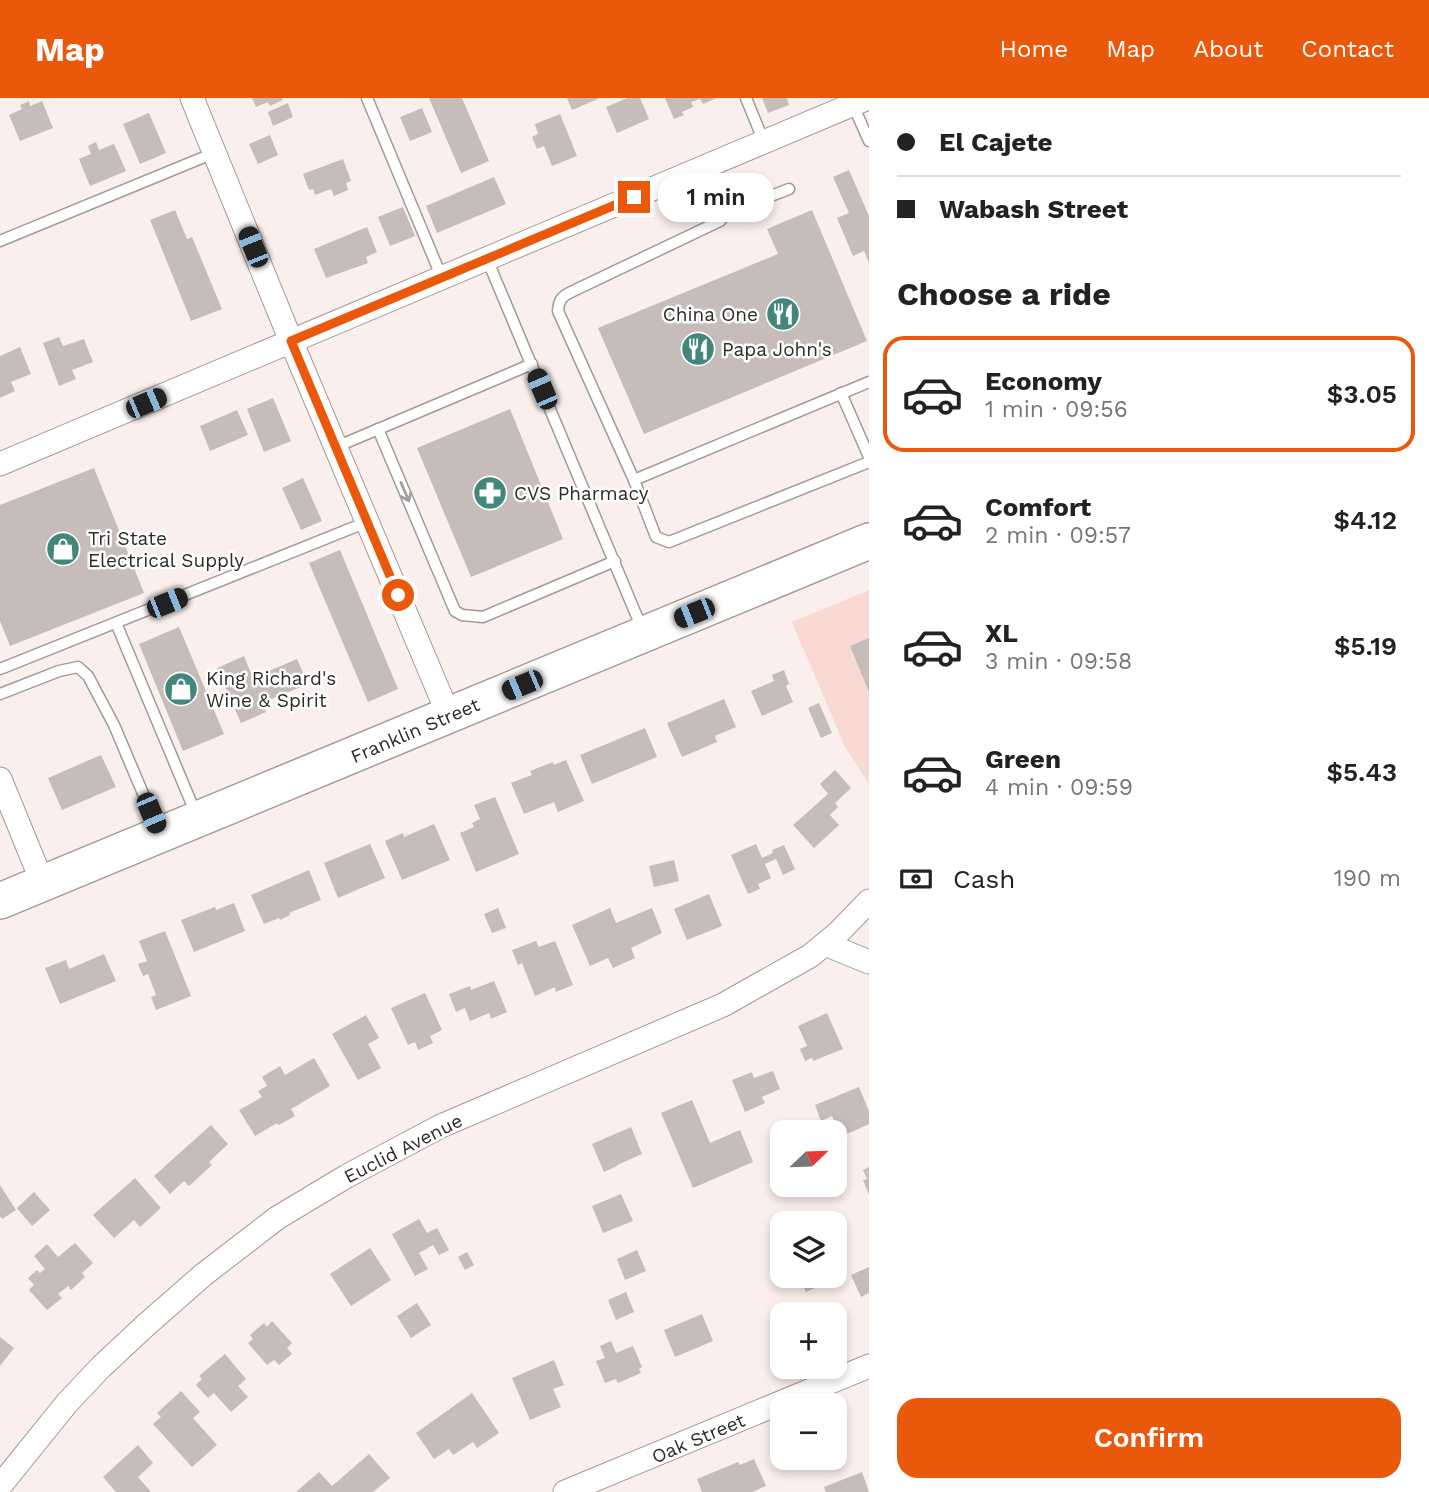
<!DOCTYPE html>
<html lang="en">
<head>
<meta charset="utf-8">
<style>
	:root { --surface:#fff; --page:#f2f2f2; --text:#222; --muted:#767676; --line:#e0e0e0; --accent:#ea580c }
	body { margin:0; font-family:"Work Sans",sans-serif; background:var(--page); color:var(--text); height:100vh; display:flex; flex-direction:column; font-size:26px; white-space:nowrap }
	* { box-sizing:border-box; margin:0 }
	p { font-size:23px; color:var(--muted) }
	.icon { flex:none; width:38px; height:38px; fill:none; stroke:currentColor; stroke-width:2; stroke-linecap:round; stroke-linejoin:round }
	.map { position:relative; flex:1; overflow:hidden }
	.panel { display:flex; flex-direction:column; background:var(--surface); width:560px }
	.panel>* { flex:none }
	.guide { display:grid; align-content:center; height:154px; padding:0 28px; background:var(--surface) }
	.needle { width:46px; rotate:67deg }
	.tools { position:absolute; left:770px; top:1022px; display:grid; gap:14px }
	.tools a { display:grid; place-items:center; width:77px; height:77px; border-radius:14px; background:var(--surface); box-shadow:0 4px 10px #0003; font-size:35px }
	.end { position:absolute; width:32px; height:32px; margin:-16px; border:9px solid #ea580c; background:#fff; box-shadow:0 0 0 4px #fff }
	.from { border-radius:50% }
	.bubble { position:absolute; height:49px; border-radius:21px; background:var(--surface); box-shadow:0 4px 10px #0003; font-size:23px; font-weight:600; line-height:49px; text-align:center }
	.car { position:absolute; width:21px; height:42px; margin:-21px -10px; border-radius:9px; box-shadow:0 0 5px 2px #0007; background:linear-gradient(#222 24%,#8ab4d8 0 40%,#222 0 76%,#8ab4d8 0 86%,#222 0) }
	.guide b { display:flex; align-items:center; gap:24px; height:66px; font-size:26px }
	.guide b+b { border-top:2px solid var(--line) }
	.guide i { width:18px; height:18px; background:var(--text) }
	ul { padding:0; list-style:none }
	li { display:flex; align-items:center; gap:21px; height:116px; margin:0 14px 10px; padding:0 14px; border:4px solid transparent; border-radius:21px }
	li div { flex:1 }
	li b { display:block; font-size:26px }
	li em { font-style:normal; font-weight:600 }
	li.on { border-color:var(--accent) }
	li>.icon { width:63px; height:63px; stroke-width:1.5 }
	h2 { padding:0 28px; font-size:32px; line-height:84px }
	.pay { display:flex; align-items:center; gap:18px; height:77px; padding:0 28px; font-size:26px }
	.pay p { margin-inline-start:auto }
	.button { display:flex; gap:14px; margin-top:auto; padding:14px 28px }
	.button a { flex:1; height:80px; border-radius:21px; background:var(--accent); color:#fff; font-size:28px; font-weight:600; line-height:80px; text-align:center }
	header { display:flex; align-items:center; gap:42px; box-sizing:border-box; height:98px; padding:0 35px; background:var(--accent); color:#fff }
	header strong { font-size:33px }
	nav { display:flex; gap:38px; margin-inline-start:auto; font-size:24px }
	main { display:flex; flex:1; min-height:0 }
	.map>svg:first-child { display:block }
	.green { fill:#f8d9d3 }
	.building { fill:#c6bcba }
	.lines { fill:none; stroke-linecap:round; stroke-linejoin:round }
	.service-casing { stroke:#a39997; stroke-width:13 }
	.minor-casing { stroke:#a39997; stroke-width:25 }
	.primary-casing { stroke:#a39997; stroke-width:38 }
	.service { stroke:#fff; stroke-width:10 }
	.minor { stroke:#fff; stroke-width:23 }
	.primary { stroke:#fff; stroke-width:35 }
	.oneway { stroke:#a19f9f }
	.route { stroke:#ea580c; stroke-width:9 }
	.labels { text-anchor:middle; stroke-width:5; stroke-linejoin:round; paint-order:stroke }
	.poi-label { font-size:19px; fill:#2e2a29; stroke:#fff; text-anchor:start }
	.street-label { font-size:19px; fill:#2e2a29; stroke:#fff }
</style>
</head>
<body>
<header>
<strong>Map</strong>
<nav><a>Home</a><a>Map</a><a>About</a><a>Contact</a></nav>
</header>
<main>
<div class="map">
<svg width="869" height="1394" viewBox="0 0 869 1394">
	<rect width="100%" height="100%" fill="#faefed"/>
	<path class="green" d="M869,492v194l-24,-37 -53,-125z"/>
	<g class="building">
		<path d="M252,0h30l1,2 -13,6 -2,-4 -12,5z"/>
		<path d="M429,0h33l27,63 -28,12z"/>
		<path d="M567,0h33l-28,12z"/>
		<path d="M627,0h13l9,21 -32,14 -11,-26z"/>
		<path d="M665,0h52l-14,6 -3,-5 -9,3 2,5 -11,5 2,3 -10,4z"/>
		<path d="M762,0h25l2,7 -21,8z"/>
		<path d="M29,3l1,5 12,-5 11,27 -33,13 -11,-26 13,-6 -2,-4z"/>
		<path d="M288,5l5,14 -20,9 -5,-14z"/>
		<path d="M422,10l10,24 -22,9 -10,-24z"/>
		<path d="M149,15l17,40 -26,11 -17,-40z"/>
		<path d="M560,16l17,42 -25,10 -8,-20 -7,3 -5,-12 6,-3 -3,-10z"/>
		<path d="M270,37l8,20 -20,9 -9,-20z"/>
		<path d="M96,44l3,8 15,-6 12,27 -36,15 -11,-27 12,-5 -3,-8z"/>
		<path d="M343,61l8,22 -5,2 2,7 -14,6 -3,-7 -16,6 -2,-6 -4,1 -6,-16z"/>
		<path d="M849,72l20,46v47l-5,-12 -11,5 -16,-38 12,-5 -16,-36z"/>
		<path d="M494,79l12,27 -69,29 -11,-27z"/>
		<path d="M403,109l12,29 -25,10 -12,-29z"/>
		<path d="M175,112l12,29 5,-2 30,72 -31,12 -41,-101z"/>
		<path d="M812,112l55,131 -223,93 -46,-106 180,-74 -11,-25z"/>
		<path d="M367,129l10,25 -11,5 2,6 -42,15 -12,-29z"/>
		<path d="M59,239l4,9 21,-7 9,23 -21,8 4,9 -17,7 -16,-43z"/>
		<path d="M20,249l11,27 -20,8 4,9 -15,7v-42z"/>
		<path d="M273,300l18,43 -27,11 -17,-43z"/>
		<path d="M510,311l53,130 -92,38 -54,-129z"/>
		<path d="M237,312l11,25 -38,16 -10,-25z"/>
		<path d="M94,370l50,125 -134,53 -10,-25v-116z"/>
		<path d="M303,380l19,43 -21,9 -19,-42z"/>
		<path d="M340,452l58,139 -30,13 -59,-139z"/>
		<path d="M179,529l45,107 -41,17 -44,-107z"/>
		<path d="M869,540v54l-19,-46z"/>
		<path d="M244,558l9,22 44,-19 11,25 -46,19 4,9 -25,11 -24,-55z"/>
		<path d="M784,572l5,14 -3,2 7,16 -31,14 -11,-25 23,-10 -2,-6z"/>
		<path d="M724,601l12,28 -21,9 2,6 -35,15 -15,-34z"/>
		<path d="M819,605l13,30 -11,5 -13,-30z"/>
		<path d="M645,630l12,29 -65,27 -12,-29z"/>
		<path d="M101,657l15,32 -54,23 -14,-32z"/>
		<path d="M566,662l18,41 -26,11 -4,-10 -30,12 -13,-31 21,-8 -2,-4 23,-9 1,3z"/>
		<path d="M835,672l16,18 -16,15 3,4 -8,8 9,10 -25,23 -21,-23 35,-31 -8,-10z"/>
		<path d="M495,699l24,57 -43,18 -16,-39 14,-6 -2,-4 8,-4 -6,-14z"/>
		<path d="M434,726l16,36 -48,20 -17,-39 18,-8 1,4z"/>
		<path d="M370,746l15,34 -47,20 -14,-35z"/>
		<path d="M756,746l6,14 11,-5 -1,-3 12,-5 11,24 -12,6 -7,-16 -11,5 6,14 -13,6 2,5 -12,5 -17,-39z"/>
		<path d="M674,762l5,21 -25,6 -5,-21z"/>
		<path d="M309,772l12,30 -32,13 1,2 -10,5 -1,-2 -15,6 -13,-29z"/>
		<path d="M709,796l13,32 -35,14 -13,-31z"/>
		<path d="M234,805l11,28 -51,21 -13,-32 34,-13 1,3z"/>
		<path d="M498,810l8,20 -14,5 -8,-19z"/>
		<path d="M610,810l6,15 36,-15 10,25 -31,15 4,10 -22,10 -5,-10 -18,8 -18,-41z"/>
		<path d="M165,833l26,65 -35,14 -5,-13 5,-2 -8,-21 -5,2 -5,-12 9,-3 -8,-20z"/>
		<path d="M536,843l3,6 16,-6 18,44 -17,7 -1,-5 -20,9 -13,-33 -4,2 -6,-15z"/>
		<path d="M104,856l12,27 -56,23 -15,-36 21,-8 3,9z"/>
		<path d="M494,883l13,31 -16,7 -2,-6 -19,8 -5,-13 -9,4 -7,-18 21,-8 1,4z"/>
		<path d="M425,895l17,37 -12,6 3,7 -15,7 -3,-8 -7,3 -17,-37z"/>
		<path d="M827,915l16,36 -30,12 -1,-3 -7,3 -5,-12 7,-3 -9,-20z"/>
		<path d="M366,917l13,23 -11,6 13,24 -23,12 -26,-46z"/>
		<path d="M314,960l16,28 -39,23 4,7 -16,9 -2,-2 -22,13 -16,-26 23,-13 -4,-6 9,-5 -5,-9 18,-11 5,9z"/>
		<path d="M773,973l7,18 -18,8 3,6 -20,9 -13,-32 20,-8 2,6z"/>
		<path d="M859,989l10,24v13l-22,10 -3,-7 -6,3 -6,-14 -11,5 -6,-16z"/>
		<path d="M692,1002l18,43 30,-13 13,32 -60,26 -32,-75z"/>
		<path d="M211,1027l17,19 -19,18 3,3 -23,21 -5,-5 -14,13 -16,-18z"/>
		<path d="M631,1029l11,27 -25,11v1l-13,6 -12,-28z"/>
		<path d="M869,1069v28l-6,-15 4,-1 -4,-9z"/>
		<path d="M135,1080l26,30 -21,19 -6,-7 -20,18 -21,-23z"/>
		<path d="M0,1087l16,25 -14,9 -2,-3z"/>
		<path d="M34,1094l16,18 -18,16 -15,-18z"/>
		<path d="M621,1096l12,27 -30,12 -11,-27z"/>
		<path d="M419,1121l8,14 10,-5 12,22 -10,5 -6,-10 -14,8 9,16 -13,7 -23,-42z"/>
		<path d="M75,1145l18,20 -11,10 3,4 -14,13 -3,-4 -10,8 4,4 -15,12 -18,-20 5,-5 -6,-7 9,-8 3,3 5,-4 -11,-13 13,-12 11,13z"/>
		<path d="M370,1150l21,32 -40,26 -21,-32z"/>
		<path d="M637,1152l9,21 -21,9 -8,-21z"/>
		<path d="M467,1154l7,13 -9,5 -7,-13z"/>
		<path d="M869,1169v26l-8,4 -10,-22z"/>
		<path d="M799,1178h14l4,11 -11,5z"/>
		<path d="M626,1194l8,20 -18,8 -8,-20z"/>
		<path d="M417,1205l14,22 -20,13 -14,-22z"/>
		<path d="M702,1216l11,27 -38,16 -11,-27z"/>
		<path d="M272,1223l20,22 -5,5 5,6 -13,11 -5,-5 -7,5 -19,-22 5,-4 -3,-4 14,-12 3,4z"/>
		<path d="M0,1239l14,11 -14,18z"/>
		<path d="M611,1243l5,12 17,-7 9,21 -3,2 2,4 -23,10 -2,-4 -11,4 -9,-22 9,-3 -5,-12z"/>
		<path d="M225,1256l21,25 -8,7 10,11 -17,15 -17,-19 -6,5 -12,-13 6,-6 -3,-3z"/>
		<path d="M554,1262l10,25 -11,4 8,18 -31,13 -18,-42z"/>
		<path d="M181,1293l19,21 -7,6 24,27 -25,22 -39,-43 8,-7 -4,-4z"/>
		<path d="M472,1295l27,40 -22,15 -4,-6 -20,13 -4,-6 -15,10 -18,-26z"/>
		<path d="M138,1347l15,18 -15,14 13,15h-35l-13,-15z"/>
		<path d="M369,1356l21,24 -17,14h-77l23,-20 13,14z"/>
		<path d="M754,1361l12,27 -14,6h-50l-5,-13 41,-17 2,3z"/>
		<path d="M862,1374l7,20h-43l-2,-5z"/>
	</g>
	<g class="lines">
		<g class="service-casing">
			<g id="service">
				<path d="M367,0l75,180"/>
				<path d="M746,0l18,44"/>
				<path d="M853,7l16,36"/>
				<path d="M727,115l62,-24"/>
				<path d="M0,143l214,-88"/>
				<path d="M487,161l156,372"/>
				<path d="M869,284l-235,98 22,57 13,5 200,-80"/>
				<path d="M841,295l28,64"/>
				<path d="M378,331l77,182 7,4 21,2 132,-56"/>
				<path d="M336,349l196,-83"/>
				<path d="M634,382l-76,-169c1,-11 3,-14 13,-19l149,-71 7,-8 -20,-47"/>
				<path d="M116,525l80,191"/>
				<path d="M0,571l367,-147"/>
				<path d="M0,596l59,-23 19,-4 10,9 26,49 44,104"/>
			</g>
		</g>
		<g class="minor-casing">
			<g id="minor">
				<path d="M192,0l99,243 158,375"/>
				<path d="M0,366l868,-366"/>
				<path d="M0,681l43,105"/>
				<path d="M825,846l44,18"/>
				<path d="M0,1388l67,-83 34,-36 45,-42 57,-50 74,-57 70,-42 94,-50 282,-121 87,-49 27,-22 32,-33"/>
				<path d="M565,1394l304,-126"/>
			</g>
		</g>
		<g class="primary-casing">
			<path id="primary" d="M0,803l869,-360"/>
		</g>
		<use href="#service" class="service"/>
		<use href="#minor" class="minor"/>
		<use href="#primary" class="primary"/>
	</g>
	<defs><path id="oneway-shaft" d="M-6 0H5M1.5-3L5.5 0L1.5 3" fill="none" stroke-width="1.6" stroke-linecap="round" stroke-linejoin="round" transform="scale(1.75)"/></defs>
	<use class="oneway" href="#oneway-shaft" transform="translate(405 394) rotate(67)"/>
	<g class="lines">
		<path class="route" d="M398,497l-107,-254 343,-144"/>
	</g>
	<defs>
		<g id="restaurant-disc" transform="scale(1.75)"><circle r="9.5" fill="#43877c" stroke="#fff"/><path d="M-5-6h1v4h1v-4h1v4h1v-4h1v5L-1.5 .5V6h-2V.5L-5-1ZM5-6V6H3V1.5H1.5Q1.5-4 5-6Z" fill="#fff"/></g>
		<g id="pharmacy-disc" transform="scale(1.75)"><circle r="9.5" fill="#43877c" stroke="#fff"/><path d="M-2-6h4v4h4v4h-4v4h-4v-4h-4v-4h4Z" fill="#fff"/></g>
		<g id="shop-disc" transform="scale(1.75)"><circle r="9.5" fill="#43877c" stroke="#fff"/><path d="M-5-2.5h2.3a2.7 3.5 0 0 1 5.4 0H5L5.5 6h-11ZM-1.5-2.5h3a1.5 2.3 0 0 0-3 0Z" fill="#fff"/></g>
	</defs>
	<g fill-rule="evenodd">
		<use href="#restaurant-disc" x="783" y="216"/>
		<use href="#restaurant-disc" x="698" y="251"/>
		<use href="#pharmacy-disc" x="490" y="395"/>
		<use href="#shop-disc" x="63" y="451"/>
		<use href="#shop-disc" x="181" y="591"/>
	</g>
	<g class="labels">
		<g class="poi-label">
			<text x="758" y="223" text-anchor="end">China One</text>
			<text x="722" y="258">Papa John's</text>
			<text x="514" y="402">CVS Pharmacy</text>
			<text x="88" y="447">Tri State<tspan x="88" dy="22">Electrical Supply</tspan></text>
			<text x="206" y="587">King Richard's<tspan x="206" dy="22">Wine &amp; Spirit</tspan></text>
		</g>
		<g class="street-label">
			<text transform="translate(415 632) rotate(-23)" y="7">Franklin Street</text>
			<text transform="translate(403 1050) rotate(-27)" y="7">Euclid Avenue</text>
			<text transform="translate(698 1340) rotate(-23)" y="7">Oak Street</text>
		</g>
	</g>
</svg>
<div class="tools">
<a><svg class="needle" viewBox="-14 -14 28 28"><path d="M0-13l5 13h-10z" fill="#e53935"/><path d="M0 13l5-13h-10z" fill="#767676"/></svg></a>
<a><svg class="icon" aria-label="layers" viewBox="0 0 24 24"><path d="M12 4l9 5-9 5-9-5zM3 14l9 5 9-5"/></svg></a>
<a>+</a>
<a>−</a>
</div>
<i class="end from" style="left:398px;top:497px"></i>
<i class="end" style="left:634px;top:99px"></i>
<div class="bubble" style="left:658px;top:75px;width:116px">1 min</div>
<i class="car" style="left:253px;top:149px;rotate:338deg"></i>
<i class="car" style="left:542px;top:291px;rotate:337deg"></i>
<i class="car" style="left:146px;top:305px;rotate:67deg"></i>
<i class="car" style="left:167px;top:505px;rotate:68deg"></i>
<i class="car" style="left:694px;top:515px;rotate:248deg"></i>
<i class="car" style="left:522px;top:587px;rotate:247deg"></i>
<i class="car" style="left:151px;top:715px;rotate:157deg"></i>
</div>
<section class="panel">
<div class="guide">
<b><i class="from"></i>El Cajete</b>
<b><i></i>Wabash Street</b>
</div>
<h2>Choose a ride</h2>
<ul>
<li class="on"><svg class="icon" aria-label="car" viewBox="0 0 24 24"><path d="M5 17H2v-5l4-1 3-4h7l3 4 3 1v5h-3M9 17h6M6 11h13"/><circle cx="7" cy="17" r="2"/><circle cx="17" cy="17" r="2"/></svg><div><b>Economy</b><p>1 min · 09:56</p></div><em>$3.05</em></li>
<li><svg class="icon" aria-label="car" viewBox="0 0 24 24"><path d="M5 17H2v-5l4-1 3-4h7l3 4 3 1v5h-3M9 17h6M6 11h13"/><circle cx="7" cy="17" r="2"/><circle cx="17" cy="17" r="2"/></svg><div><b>Comfort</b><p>2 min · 09:57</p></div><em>$4.12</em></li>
<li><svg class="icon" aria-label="car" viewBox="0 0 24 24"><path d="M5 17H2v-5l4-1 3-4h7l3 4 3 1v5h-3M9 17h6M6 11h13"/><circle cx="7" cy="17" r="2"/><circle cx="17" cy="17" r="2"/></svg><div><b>XL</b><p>3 min · 09:58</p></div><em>$5.19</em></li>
<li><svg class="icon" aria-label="car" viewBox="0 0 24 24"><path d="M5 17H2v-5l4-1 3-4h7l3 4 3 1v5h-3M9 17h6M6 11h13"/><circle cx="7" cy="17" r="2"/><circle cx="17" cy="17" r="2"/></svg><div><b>Green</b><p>4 min · 09:59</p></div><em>$5.43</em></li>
</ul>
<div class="pay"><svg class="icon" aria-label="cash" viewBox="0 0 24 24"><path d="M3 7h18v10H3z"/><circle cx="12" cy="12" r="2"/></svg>Cash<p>190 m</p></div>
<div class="button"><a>Confirm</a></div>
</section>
</main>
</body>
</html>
